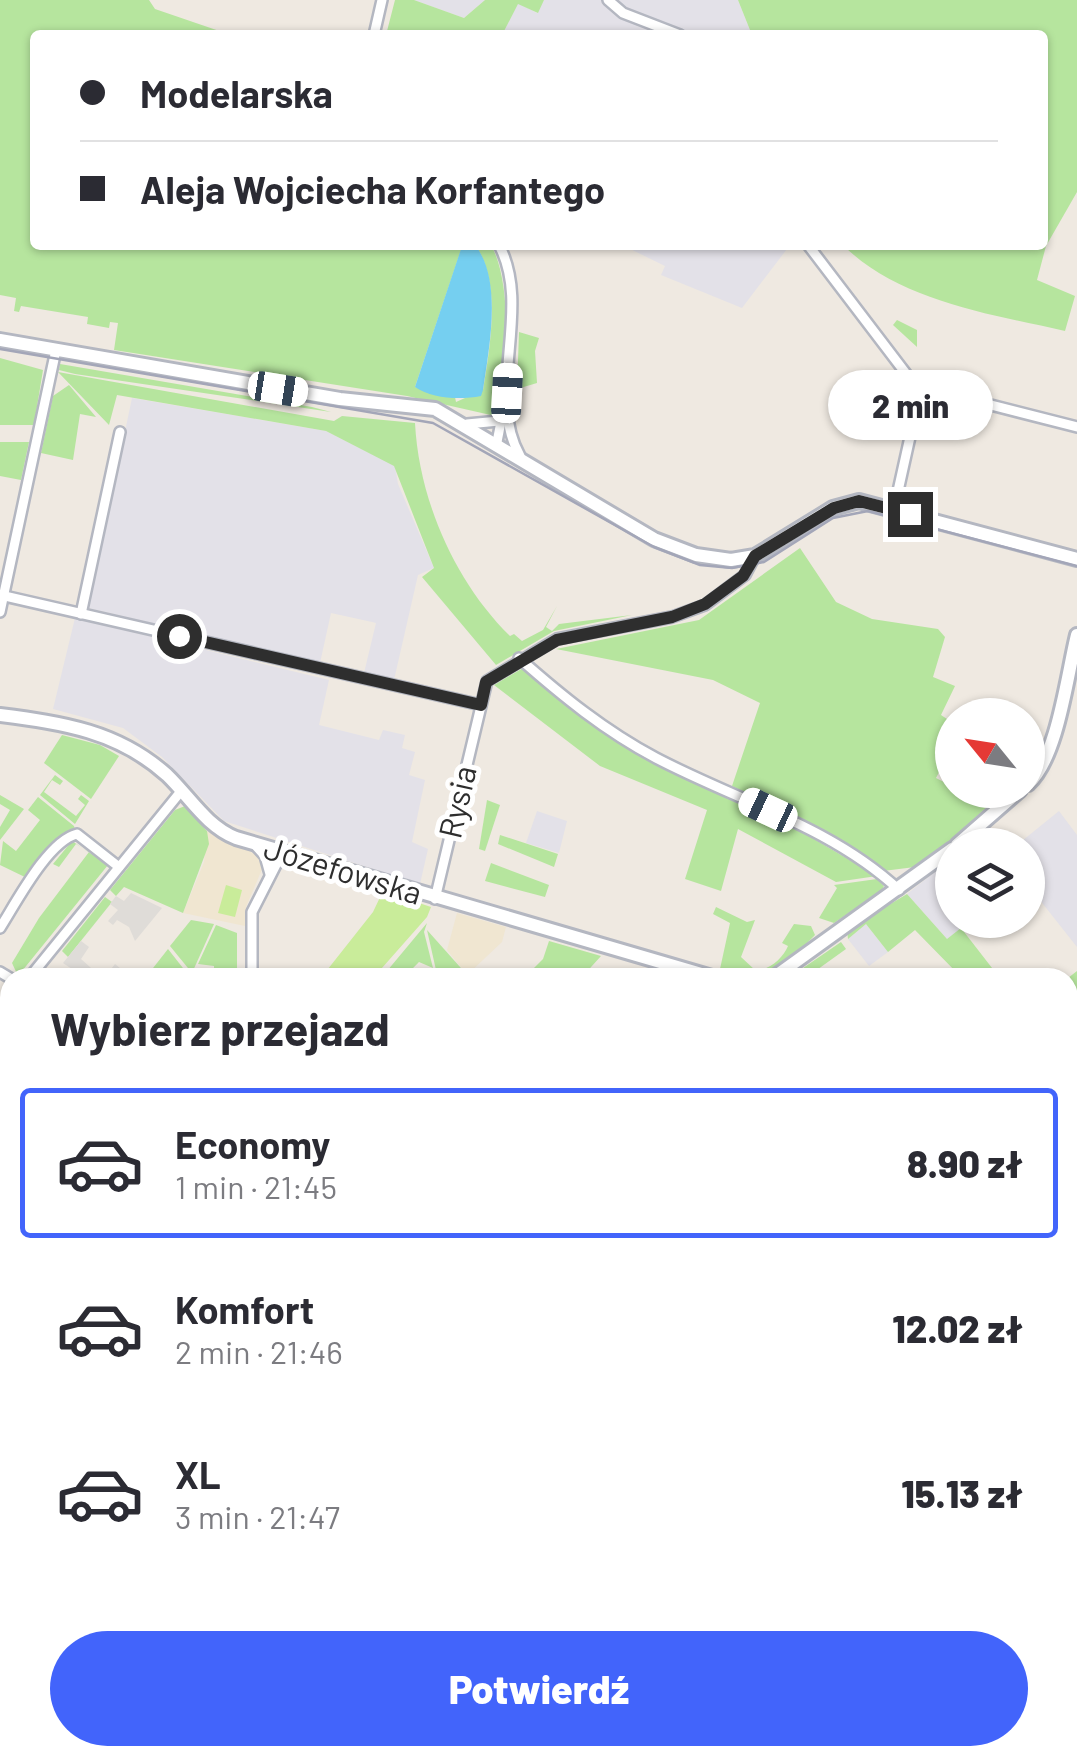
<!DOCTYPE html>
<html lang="pl">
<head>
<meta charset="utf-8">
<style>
	:root { --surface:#fff; --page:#f7f7f7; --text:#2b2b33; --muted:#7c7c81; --line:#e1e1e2; --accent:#4264fb }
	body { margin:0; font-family:Barlow,sans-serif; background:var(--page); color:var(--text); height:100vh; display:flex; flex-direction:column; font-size:38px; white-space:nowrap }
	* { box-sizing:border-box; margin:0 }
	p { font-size:32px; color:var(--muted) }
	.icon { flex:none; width:55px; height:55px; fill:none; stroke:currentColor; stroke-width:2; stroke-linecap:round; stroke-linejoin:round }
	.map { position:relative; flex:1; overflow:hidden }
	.side { position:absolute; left:0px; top:968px; width:1078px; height:798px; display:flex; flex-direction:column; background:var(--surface); border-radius:30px 30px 0 0; box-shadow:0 2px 8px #0004 }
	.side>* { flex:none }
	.guide { position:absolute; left:30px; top:30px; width:1018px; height:220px; border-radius:10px; box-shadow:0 2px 8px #0004; display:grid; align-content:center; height:220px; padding:0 50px; background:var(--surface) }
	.needle { width:65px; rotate:300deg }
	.tools { position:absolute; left:935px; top:698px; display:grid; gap:20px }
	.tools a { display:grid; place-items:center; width:110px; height:110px; border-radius:50%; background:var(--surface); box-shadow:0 2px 8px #0004; font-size:50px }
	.end { position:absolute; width:45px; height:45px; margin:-22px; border:12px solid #2e2e2e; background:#fff; box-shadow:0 0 0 5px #fff }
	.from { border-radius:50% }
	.bubble { position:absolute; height:70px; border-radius:35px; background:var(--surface); box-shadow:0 2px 8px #0004; font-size:32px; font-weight:800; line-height:70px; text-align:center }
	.car { position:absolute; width:30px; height:60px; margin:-30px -15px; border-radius:12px; box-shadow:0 0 8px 2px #0007; background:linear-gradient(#fff 24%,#345 0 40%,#fff 0 76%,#345 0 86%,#fff 0) }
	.guide b { display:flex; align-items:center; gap:35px; height:95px; font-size:38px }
	.guide b+b { border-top:2px solid var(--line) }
	.guide i { width:25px; height:25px; background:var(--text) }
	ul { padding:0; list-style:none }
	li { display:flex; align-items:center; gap:30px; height:150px; margin:0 20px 15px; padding:0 30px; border:5px solid transparent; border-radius:10px }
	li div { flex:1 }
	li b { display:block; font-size:38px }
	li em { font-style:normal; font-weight:800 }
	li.selected { border-color:var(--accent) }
	li>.icon { width:90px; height:90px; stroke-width:1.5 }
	h2 { padding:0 50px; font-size:45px; line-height:120px }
	.button { display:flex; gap:20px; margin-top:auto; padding:20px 50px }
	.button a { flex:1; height:115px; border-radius:60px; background:var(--accent); color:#fff; font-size:40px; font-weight:800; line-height:115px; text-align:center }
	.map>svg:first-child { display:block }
	.industrial { fill:#e3e1e8 }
	.education { fill:#f0e6d1 }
	.green { fill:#b6e59e }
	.pitch { fill:#c9ec9a }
	.plaza { fill:#dfdcd8 }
	.water { fill:#75cff0 }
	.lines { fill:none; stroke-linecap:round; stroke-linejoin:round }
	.street-casing { stroke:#b4b7c1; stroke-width:14 }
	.secondary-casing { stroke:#b4b7c1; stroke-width:18 }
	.street { stroke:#fff; stroke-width:9 }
	.secondary { stroke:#fff; stroke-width:12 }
	.tram { stroke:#a3a6b8; stroke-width:2.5 }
	.route { stroke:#2e2e2e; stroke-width:12 }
	.labels { text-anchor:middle; stroke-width:10; stroke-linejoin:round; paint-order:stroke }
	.street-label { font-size:32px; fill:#2e2e2e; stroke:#fff }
</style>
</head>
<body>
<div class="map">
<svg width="1077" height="1763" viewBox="0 0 1077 1763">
	<rect width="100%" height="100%" fill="#efe9e1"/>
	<g class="industrial">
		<path d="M414,0h71l-21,18z"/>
		<path d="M544,0h194l14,35h-250l16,-32 19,10z"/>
		<path d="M622,245h168l-48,63 -81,-33 4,-9z"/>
		<path d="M132,398l194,33 69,35 3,18 36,84 -16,7 -24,105 -30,-7 12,-50 -4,-1 -41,-9 -11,50 -232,-55z"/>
		<path d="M75,618l254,62 -10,45 60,15 4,-10 22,5 -3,13 13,4 -6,23 16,5 -13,62 16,7 -8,35 -196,-63 -62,-64 -39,-29 -70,-19z"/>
		<path d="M537,811l30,10 -8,32 -33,-10z"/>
		<path d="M1059,811l18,24v112l-49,-62v-40h-11z"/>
		<path d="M949,861l3,59h19l-23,20 -41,-46z"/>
		<path d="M866,924l22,28 -19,14 -21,-27z"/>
		<path d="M1068,1133l9,15v184l-9,17z"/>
	</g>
	<g class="education">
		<path d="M207,831l55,26 1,10 -17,40 -1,19 -62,-13 21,-51z"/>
		<path d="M457,913l49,14 -4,15 -35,33 -20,-25z"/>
		<path d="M10,1523v96l-10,-25v-56z"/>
	</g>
	<g class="green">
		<path d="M0,0h149l6,9 76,26h-196v210h432l-6,5 -46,137 40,10 1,5 27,-12c7,-43 19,-108 -8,-145h16c22,39 17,128 4,171l-88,-20 -293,-46 4,-27 -8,-1 -1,6 -22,-4 1,-7 -67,-11 -2,6 -5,-1 2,-13 -16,-3z"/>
		<path d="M395,0h19l50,18 21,-18h59l-6,13 -20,-9 -16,31h-116z"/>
		<path d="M738,0h339v192l-31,54 -9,34 38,16 -10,35c-75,-17 -166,-30 -222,-86h199v-210h-290z"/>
		<path d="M897,320l20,10v17l-24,-22z"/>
		<path d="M519,332l20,6 -4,13 2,32 -20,6z"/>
		<path d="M0,358l43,12 -9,55h-34z"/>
		<path d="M60,364l252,43 19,5 -256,-38 -16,-4z"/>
		<path d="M58,372l276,49 8,-5 73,7c4,77 40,159 95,213l4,-2 8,7 21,-11 14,-24 -11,21 6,4 7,-7 73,-9 -78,16 -58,34 -74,-88 12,-9 -40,-102 -68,-35 -209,-36 -8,30z"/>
		<path d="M69,385l27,32 -16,-3 -7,46 -32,-7 12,-57z"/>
		<path d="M0,442h29l-8,38 -21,-4z"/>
		<path d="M800,548l36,54 36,17 66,10 7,8 -12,40 22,9 -14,29 6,4 5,28 -16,31 53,27 -66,61 -40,5 -38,-26 -113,-59 28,-83 -47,-23 -157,-31 143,-29z"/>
		<path d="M523,668l111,82 156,75 87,51 -41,6 -98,-53 -17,62 -36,-12 22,-69 -107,-44 -106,-81z"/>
		<path d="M62,735l38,10 19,11 -28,43 -47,-36z"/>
		<path d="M55,775l8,6 -3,4 -8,-5 -8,12 32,24 9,-11 -7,-6 3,-4 8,6 -14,23 -35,-29z"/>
		<path d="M0,795l24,14 -24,31v-13l10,-17 -10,-6z"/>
		<path d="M38,797l36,29 2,7 -47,46 -29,-14 3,-24 13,10 24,-31 -12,-10z"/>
		<path d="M487,800l13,5 -15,46 -6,-2z"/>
		<path d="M185,806l22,25 2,13 -26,69 -59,-26 -8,9 -6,-6 65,-80z"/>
		<path d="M500,835l58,19 -4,13 -56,-23z"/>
		<path d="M72,841l36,24 -90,111 -6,-13 27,-45 50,-66 -13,-8 -17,23 -6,-3z"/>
		<path d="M491,863l58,22 -4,12 -60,-16z"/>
		<path d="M877,879l7,7 -3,5 -47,32 -15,-5 18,-30 -3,-3z"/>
		<path d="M907,894l40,45 14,-11 38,49h-38l-46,-47 -27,22 -22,-28 -18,15 -1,-9z"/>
		<path d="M105,897l7,5 -44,55 -6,-6z"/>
		<path d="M716,907l31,15 8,-2 -14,37 14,13c14,1 28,-12 33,-24l-6,-3 12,-19 17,2 4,9c-28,29 -55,50 -95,34l10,-46 -17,-9z"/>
		<path d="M191,920l23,4 -22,49 -22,-27z"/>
		<path d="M427,923l-3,9 9,36 -14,-6 -15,15h-22z"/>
		<path d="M216,925l21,8v44h-23v-11l-16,-2z"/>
		<path d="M427,930l42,47h-18l-15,-7z"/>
		<path d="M549,941l52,15 -19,21h-57l18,-18z"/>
		<path d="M841,942l5,7 -39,28h-17z"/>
		<path d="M168,949l22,28h-44z"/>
		<path d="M1077,971v105l-4,3 4,7v62l-9,-15v-155z"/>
		<path d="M10,1168v108l-10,2v-96z"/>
		<path d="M10,1278v65l-10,-63z"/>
		<path d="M1077,1332v111l-9,9v-103z"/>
		<path d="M1077,1455v79l-9,-4v-66z"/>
		<path d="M0,1691l10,10v37l-10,10v-31l5,-5 -5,-6z"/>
		<path d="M613,1755h177l-2,8h-162z"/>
	</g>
	<g class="pitch">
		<path d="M226,885l16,5 -7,27 -17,-4z"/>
		<path d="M383,891l48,16 -4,10 -53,60h-47l-3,-3 49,-62z"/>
	</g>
	<g class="plaza">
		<path d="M131,893l31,15 -27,33 -6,-14 -12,-7 -4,5 -5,-4 10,-11 -8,-6 6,-8 8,5z"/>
		<path d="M81,941l8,6 -8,12 19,17 5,1 10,-13 11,9 -4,4h-38l-21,-14z"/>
	</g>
	<path class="water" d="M467,245h8c28,35 14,103 8,145l-2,6c-20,4 -49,3 -66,-9l46,-138z"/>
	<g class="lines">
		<g class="street-casing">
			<g id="street">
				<path d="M608,0l15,13 57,22"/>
				<path d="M374,35l8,-35"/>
				<path d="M499,245c34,63 -14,149 21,211"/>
				<path d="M808,245l112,147"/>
				<path d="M920,392h20l137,35"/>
				<path d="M467,424l32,-3"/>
				<path d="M497,442l9,-46"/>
				<path d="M894,509l26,-117"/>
				<path d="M0,595l481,110"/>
				<path d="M0,612l56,-262"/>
				<path d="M81,614l39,-182"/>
				<path d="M519,658c43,38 86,73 137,100 80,42 176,69 243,132"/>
				<path d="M256,846l9,10 5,18"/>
				<path d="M435,899l52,-218 70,-42 115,-22 33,-12 40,-30 10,-19"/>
				<path d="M0,928c16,-25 48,-87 77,-94l42,33"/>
				<path d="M0,972l10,6"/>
				<path d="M29,978l153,-188"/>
				<path d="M252,978v-66l30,-59"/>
				<path d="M0,1015l10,-13"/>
				<path d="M0,1038l10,15"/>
				<path d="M0,1125l3,6"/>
				<path d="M1068,1460l9,-8"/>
				<path d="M1068,1533l9,3"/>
				<path d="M1068,1588l9,-23"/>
				<path d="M1068,1594l9,4"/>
				<path d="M1068,1709l9,4"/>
				<path d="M432,1755l13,8"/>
				<path d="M16,1763l11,-8"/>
				<path d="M231,1763l5,-8"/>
				<path d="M373,1763l5,-8"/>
				<path d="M526,1763l5,-8"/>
				<path d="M906,1763l3,-8"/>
			</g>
		</g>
		<g class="secondary-casing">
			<g id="secondary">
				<path d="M0,340l340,59 95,10 219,130 42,16 35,5 24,-4 78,-48 26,-7 218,58"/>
				<path d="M0,715c63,8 118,16 167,60 23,22 39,51 69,63l479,140"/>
				<path d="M1028,784c30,-27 39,-109 49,-149"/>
				<path d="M957,845l63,-55"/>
				<path d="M773,978l179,-129"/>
				<path d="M594,1755l13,8"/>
			</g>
		</g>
		<use href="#street" class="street"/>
		<use href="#secondary" class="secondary"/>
		<path class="tram" d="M0,349l433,74 221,124 46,18 32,3 32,-6 69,-44 35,-7 209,55"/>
	</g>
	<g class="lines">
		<path class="route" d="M179,636l302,69 5,-23 71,-42 115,-23 33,-13 38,-28 12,-20 79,-48 25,-7 51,13"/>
	</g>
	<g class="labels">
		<g class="street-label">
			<text transform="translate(458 802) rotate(-77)" y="11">Rysia</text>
			<text transform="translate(343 871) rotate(17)" y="11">Józefowska</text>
		</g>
	</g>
</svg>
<div class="tools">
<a><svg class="needle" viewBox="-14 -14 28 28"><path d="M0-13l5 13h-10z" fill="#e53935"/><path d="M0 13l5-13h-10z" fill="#7c7c81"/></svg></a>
<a><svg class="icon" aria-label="layers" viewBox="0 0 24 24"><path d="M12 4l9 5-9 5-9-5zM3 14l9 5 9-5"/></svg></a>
</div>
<i class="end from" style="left:179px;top:636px"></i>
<i class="end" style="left:910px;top:514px"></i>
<div class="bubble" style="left:828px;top:370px;width:165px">2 min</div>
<i class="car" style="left:278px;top:389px;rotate:99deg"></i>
<i class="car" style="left:507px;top:393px;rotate:3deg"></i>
<i class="car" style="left:768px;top:810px;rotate:295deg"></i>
<div class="guide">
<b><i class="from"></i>Modelarska</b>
<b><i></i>Aleja Wojciecha Korfantego</b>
</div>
<section class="side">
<h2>Wybierz przejazd</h2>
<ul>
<li class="selected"><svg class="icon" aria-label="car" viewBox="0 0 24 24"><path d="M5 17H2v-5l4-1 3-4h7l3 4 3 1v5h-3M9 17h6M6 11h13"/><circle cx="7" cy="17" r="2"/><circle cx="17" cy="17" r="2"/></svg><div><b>Economy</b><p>1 min · 21:45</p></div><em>8.90 zł</em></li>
<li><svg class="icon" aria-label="car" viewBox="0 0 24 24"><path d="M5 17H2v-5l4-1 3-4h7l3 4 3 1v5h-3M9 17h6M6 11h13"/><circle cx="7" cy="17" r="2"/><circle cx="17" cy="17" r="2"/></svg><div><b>Komfort</b><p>2 min · 21:46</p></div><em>12.02 zł</em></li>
<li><svg class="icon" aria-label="car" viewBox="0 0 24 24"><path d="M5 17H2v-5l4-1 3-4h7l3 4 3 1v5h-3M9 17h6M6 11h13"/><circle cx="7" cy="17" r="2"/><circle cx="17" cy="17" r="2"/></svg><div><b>XL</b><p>3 min · 21:47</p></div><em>15.13 zł</em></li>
</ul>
<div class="button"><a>Potwierdź</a></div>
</section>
</div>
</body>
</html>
